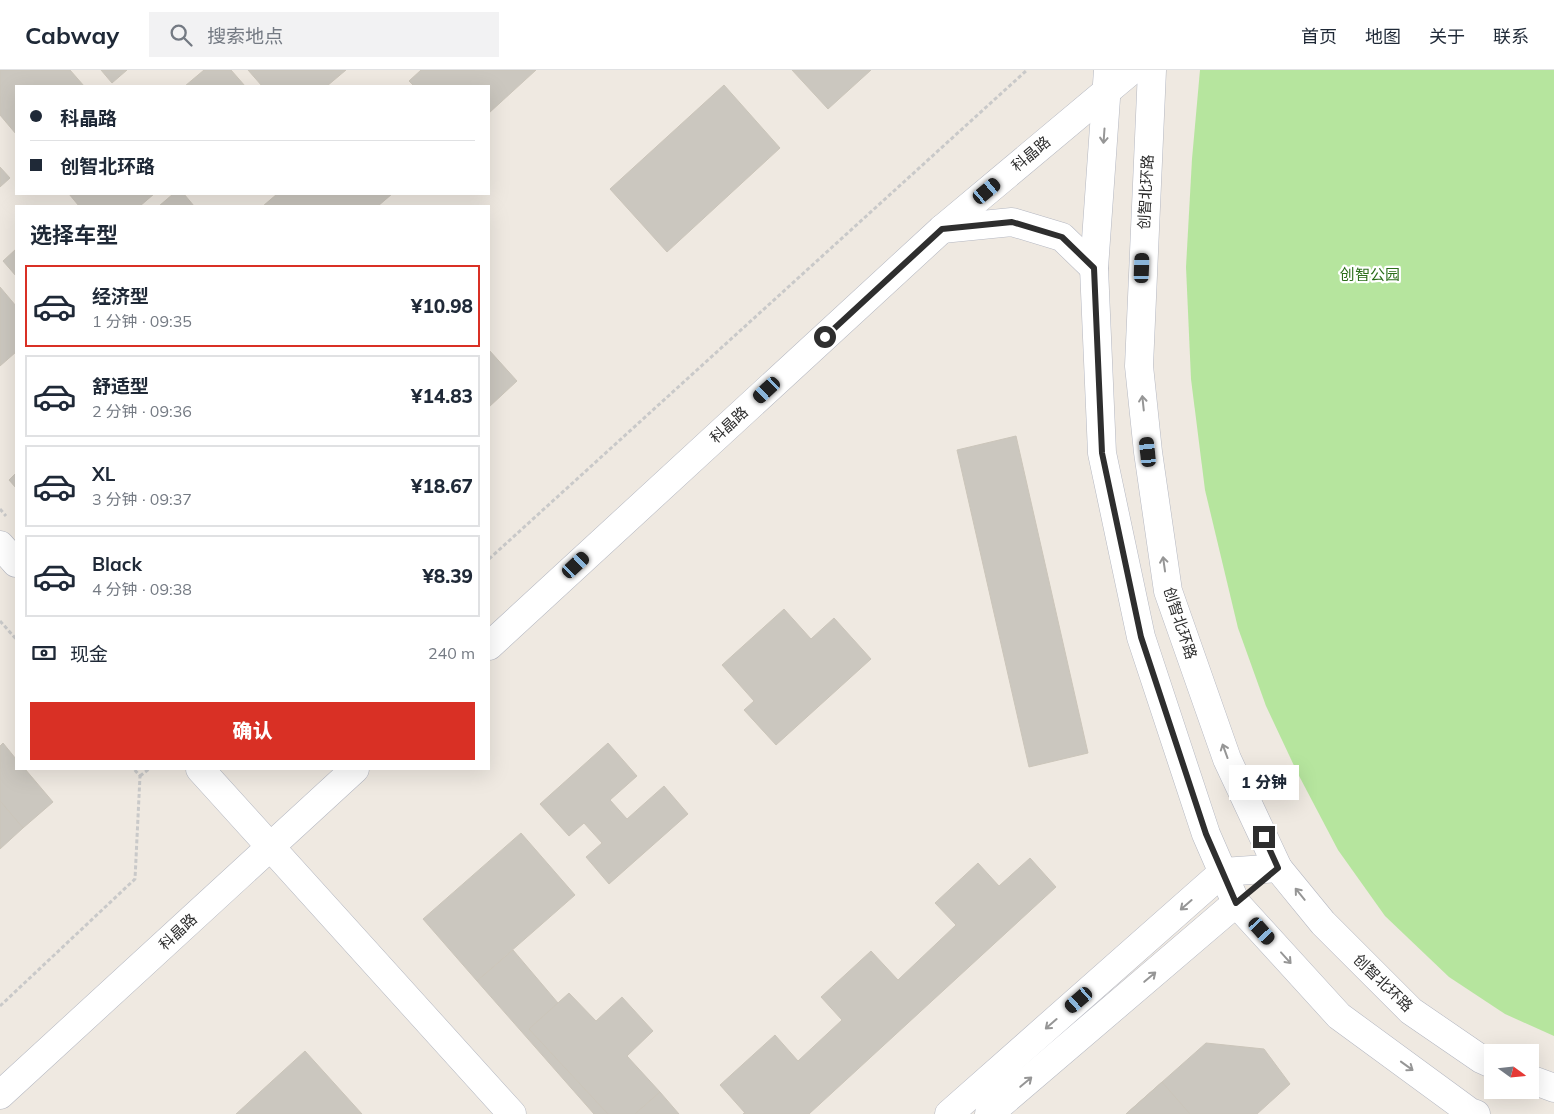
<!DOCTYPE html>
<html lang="zh">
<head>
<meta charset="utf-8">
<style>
	:root { --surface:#fff; --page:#f2f2f3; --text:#1f2937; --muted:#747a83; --line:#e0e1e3; --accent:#d93025 }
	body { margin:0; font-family:Mulish,"Noto Sans SC",sans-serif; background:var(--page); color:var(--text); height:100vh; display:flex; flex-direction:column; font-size:19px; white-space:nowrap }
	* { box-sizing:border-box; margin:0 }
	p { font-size:16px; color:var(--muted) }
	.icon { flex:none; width:28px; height:28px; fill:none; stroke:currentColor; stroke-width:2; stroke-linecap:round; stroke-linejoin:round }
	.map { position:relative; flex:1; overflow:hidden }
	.side { position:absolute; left:15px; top:135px; width:475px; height:565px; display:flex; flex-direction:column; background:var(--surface); border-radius:0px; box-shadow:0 5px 20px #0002 }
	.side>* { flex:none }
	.hud { position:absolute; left:15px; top:15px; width:475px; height:110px; border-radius:0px; box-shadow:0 5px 20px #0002; display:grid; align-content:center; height:110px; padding:0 15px; background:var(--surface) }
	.needle { width:32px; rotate:105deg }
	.controls { position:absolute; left:1484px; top:974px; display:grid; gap:10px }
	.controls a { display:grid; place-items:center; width:55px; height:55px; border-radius:0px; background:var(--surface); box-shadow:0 5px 20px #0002; font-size:25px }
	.end { position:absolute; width:22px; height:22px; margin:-11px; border:6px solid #2e2e2e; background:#fff; box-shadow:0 0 0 2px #fff }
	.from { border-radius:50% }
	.bubble { position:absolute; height:35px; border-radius:0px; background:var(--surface); box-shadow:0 5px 20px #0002; font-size:16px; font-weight:800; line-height:35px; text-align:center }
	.car { position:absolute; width:15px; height:30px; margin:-15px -8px; border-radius:6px; box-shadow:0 0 4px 1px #0007; background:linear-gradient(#222 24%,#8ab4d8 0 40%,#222 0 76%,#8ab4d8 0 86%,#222 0) }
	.hud b { display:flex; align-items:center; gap:18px; height:48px; font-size:19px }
	.hud b+b { border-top:1px solid var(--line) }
	.hud i { width:12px; height:12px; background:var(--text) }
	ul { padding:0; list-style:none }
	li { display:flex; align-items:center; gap:15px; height:82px; margin:0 10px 8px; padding:0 5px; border:2px solid var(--line); border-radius:0px }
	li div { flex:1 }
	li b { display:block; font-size:19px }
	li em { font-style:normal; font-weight:800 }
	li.current { border-color:var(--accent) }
	li>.icon { width:45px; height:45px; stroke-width:1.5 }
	h2 { padding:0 15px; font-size:22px; line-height:60px }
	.pay { display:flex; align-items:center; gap:12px; height:55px; padding:0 15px; font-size:19px }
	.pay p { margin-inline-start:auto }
	.button { display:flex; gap:10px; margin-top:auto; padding:10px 15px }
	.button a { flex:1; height:58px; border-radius:0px; background:var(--accent); color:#fff; font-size:20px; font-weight:800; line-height:58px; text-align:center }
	header { display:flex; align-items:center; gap:30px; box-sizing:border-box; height:70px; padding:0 25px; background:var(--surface); border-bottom:1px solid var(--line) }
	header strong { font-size:24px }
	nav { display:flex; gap:28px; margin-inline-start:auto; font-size:18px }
	.search { width:350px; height:45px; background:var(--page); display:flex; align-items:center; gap:12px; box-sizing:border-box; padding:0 18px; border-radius:0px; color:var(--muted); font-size:19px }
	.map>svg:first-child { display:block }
	.green { fill:#b6e59e }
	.building { fill:#cbc7bf; stroke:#cbc5ba }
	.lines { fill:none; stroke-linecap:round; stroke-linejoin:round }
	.minor-casing { stroke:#b4b7c1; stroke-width:29 }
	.tertiary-casing { stroke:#b4b7c1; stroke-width:29 }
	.secondary-casing { stroke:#b4b7c1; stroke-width:29 }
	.path { stroke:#c9c9c9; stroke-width:3; stroke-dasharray:4 2.5; stroke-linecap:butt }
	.minor { stroke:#fff; stroke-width:28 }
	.tertiary { stroke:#fff; stroke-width:28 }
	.secondary { stroke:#fff; stroke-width:28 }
	.oneway { stroke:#969696 }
	.route { stroke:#2e2e2e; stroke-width:6 }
	.labels { text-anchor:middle; stroke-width:4.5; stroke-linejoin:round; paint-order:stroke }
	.street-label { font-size:15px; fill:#2e2e2e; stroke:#fff }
	.park-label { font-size:15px; fill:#2c6e1b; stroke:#fff }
</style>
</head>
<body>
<header>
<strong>Cabway</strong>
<div class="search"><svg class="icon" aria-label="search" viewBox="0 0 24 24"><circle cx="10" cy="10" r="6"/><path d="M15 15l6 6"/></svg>搜索地点</div>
<nav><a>首页</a><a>地图</a><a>关于</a><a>联系</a></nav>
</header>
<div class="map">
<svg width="1554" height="1044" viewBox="0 0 1554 1044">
	<rect width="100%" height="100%" fill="#efe9e1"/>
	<path class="green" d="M1200,0h354v966l-49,-22 -56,-37 -64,-61 -47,-66 -41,-78 -31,-66 -28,-78 -33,-138 -14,-111 -5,-112 6,-108z"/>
	<g class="building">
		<path d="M0,0h70l14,16h-68v48l-16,-19z"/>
		<path d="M101,0h26l-15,13z"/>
		<path d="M204,0h27l14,16h-60z"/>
		<path d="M248,0h98l-19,16h-65z"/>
		<path d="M421,0h115l-47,43v-27h-75l-5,-5z"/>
		<path d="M792,0h79l-43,39z"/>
		<path d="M724,15l56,63 -113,104 -57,-63z"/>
		<path d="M0,97l10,11 -10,9z"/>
		<path d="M69,124h85l-14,12h-61z"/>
		<path d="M173,124h11l10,12h-35z"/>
		<path d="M277,124h115l-14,12h-115z"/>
		<path d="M16,179v27l-13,-15z"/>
		<path d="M0,217l16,19v46l-16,14z"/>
		<path d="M489,280l28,31 -28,26z"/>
		<path d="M1016,366l72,317 -59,14 -72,-317z"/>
		<path d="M16,403v15l-7,-8z"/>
		<path d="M784,539l27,30 23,-21 37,41 -95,86 -32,-35 10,-9 -32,-36z"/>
		<path d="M3,673l13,16v10h9l28,33 -30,26 -23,-27v-55z"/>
		<path d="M608,673l29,33 -27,24 17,19 37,-33 24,28 -79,70 -23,-27 16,-14 -18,-20 -15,13 -29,-32z"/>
		<path d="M0,731l23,27 -23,21z"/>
		<path d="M521,763l54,62 -98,86 -54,-62z"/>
		<path d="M1030,788l26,29 -247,227h-66l2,-1 -25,-28 55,-50 23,26 44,-41 -21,-23 50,-46 27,29 58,-55 -21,-22 43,-40 21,23z"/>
		<path d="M513,880l45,53 -29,26 79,85h-14l-117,-133z"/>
		<path d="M569,923l27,28 26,-24 31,34 -26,25 33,36 -25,22h-27l-79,-85z"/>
		<path d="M1206,973l58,6 26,35 -33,30h-131z"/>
		<path d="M305,981l57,63h-126z"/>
		<path d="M1162,1012l28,32h-64z"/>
		<path d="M660,1022l19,22h-44z"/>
	</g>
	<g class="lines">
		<g class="minor-casing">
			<g id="minor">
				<path d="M0,475l16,18"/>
				<path d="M200,699l312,345"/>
				<path d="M949,1044l274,-242"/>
				<path d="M989,1044l247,-211"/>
			</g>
		</g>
		<g class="tertiary-casing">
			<g id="tertiary">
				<path d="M942,159l70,-7 50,15 32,31"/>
				<path d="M489,576l453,-417 190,-159"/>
				<path d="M0,1025l355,-326"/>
			</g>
		</g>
		<g class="secondary-casing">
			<g id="secondary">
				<path d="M1108,0l-14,198 8,185 39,184 65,197 30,69 103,113 131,96 6,2"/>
				<path d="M1152,0l-13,296 9,86 20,139 59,168 51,109 45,55 88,88 70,48 11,5"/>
				<path d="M1223,802l55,-4"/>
				<path d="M1530,1009l24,9"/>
			</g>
		</g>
		<g class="path">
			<path d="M0,439l6,7"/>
			<path d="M489,489l538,-489"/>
			<path d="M0,551l16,18"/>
			<path d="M140,706l9,-7"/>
			<path d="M0,936l135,-127 5,-103 -6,-7"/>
		</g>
		<use href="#minor" class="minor"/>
		<use href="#tertiary" class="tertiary"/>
		<use href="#secondary" class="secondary"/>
	</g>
	<defs><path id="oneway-shaft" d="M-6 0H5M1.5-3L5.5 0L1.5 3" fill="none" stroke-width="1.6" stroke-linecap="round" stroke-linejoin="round" transform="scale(1.25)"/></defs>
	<g class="oneway">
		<use href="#oneway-shaft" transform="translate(1104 66) rotate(94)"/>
		<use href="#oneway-shaft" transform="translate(1143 333) rotate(-96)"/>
		<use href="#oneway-shaft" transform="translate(1164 494) rotate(-98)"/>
		<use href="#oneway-shaft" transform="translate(1225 681) rotate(-110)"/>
		<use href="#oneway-shaft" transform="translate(1300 824) rotate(-129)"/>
		<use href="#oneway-shaft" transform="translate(1186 835) rotate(139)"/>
		<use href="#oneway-shaft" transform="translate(1286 888) rotate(48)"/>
		<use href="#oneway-shaft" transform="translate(1150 907) rotate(-40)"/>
		<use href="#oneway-shaft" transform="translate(1051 954) rotate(139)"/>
		<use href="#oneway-shaft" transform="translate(1407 996) rotate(36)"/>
		<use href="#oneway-shaft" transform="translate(1026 1012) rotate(-40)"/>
	</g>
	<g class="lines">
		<path class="route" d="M825,267l117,-108 70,-7 50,15 32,31 8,185 39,184 65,197 30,69 42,-35 -14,-31"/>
	</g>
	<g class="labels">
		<g class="street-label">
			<text transform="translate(1031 84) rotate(-40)" y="5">科晶路</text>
			<text transform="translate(1146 122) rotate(-87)" y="5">创智北环路</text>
			<text transform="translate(729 355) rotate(-43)" y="5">科晶路</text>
			<text transform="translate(1180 553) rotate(72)" y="5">创智北环路</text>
			<text transform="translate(178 862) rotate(-43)" y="5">科晶路</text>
			<text transform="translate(1383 913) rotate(44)" y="5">创智北环路</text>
		</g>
		<g class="park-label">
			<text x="1370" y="210">创智公园</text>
		</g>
	</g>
</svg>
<div class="controls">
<a><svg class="needle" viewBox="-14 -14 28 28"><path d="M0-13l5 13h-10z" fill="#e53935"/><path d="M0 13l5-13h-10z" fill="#747a83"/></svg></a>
</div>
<i class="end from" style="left:825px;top:267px"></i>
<i class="end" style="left:1264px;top:767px"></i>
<div class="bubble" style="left:1229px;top:695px;width:70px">1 分钟</div>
<i class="car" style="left:987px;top:121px;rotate:50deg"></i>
<i class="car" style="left:1142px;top:198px;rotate:2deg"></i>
<i class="car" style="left:767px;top:320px;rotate:227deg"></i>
<i class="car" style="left:1148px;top:382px;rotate:354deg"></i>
<i class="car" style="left:576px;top:495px;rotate:47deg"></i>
<i class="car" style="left:1262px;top:861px;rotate:138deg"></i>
<i class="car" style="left:1079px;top:930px;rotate:229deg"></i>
<div class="hud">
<b><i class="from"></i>科晶路</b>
<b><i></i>创智北环路</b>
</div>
<section class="side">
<h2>选择车型</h2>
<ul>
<li class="current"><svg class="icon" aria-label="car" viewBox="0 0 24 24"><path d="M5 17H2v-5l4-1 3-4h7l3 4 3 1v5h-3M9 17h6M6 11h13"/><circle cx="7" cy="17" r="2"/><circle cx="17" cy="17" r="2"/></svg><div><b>经济型</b><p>1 分钟 · 09:35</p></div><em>¥10.98</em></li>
<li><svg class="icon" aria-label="car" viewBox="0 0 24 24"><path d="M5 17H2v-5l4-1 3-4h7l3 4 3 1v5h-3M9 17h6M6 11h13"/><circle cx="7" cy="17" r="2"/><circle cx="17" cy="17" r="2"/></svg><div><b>舒适型</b><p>2 分钟 · 09:36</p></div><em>¥14.83</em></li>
<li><svg class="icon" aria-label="car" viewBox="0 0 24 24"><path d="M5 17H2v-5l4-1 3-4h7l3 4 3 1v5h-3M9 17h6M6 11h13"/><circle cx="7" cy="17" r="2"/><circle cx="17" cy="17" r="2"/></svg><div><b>XL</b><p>3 分钟 · 09:37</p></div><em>¥18.67</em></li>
<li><svg class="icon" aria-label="car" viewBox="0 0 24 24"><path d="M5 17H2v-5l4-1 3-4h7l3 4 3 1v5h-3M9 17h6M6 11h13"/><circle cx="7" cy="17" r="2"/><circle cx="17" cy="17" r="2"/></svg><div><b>Black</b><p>4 分钟 · 09:38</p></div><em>¥8.39</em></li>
</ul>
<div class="pay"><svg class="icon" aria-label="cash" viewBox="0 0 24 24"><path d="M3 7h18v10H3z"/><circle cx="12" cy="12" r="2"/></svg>现金<p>240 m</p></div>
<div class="button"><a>确认</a></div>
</section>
</div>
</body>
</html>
